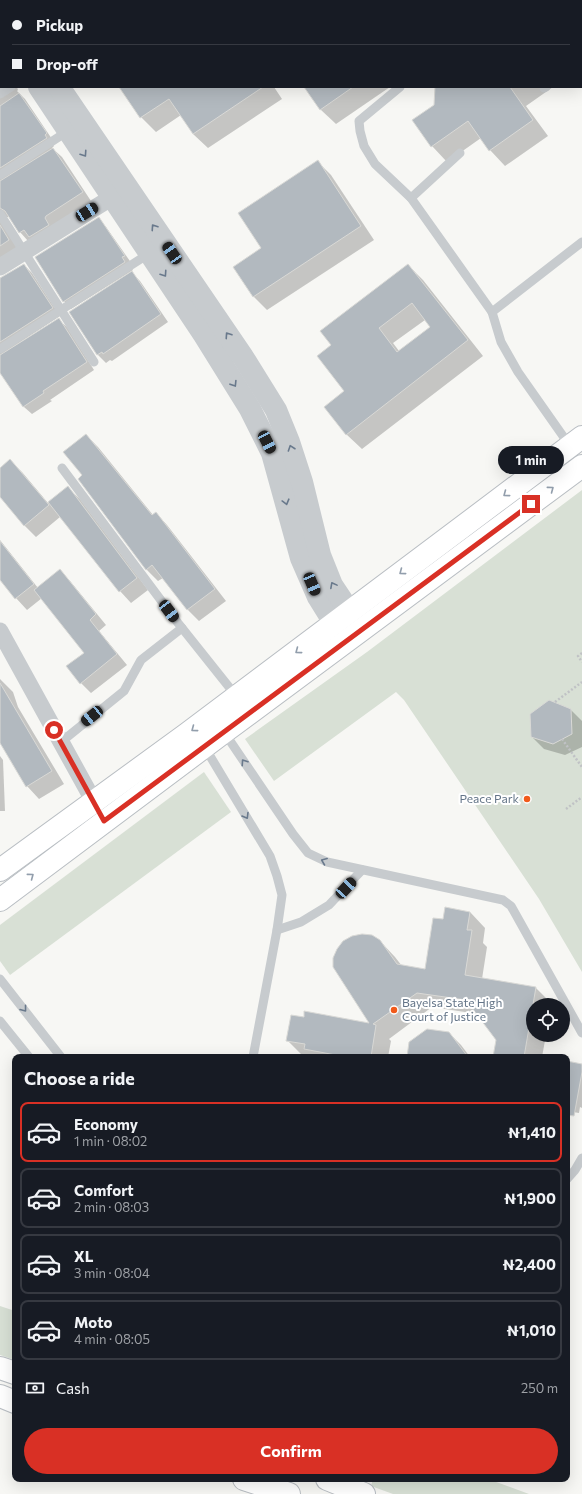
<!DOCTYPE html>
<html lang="en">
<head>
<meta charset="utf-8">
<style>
	:root { --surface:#171b24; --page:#20242c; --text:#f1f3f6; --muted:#9ea1a6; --line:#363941; --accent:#d93025 }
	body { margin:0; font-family:Commissioner,sans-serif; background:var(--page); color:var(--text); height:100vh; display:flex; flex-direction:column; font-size:15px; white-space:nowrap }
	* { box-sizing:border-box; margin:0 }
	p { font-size:13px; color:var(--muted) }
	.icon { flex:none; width:22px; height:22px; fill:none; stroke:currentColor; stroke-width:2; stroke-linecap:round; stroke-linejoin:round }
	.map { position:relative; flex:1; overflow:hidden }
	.drawer { position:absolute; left:12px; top:1054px; width:558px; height:428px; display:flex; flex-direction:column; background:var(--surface); border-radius:8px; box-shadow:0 4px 16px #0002 }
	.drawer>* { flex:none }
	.guide { position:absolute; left:0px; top:0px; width:582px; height:88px; box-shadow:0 4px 16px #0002; display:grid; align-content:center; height:88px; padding:0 12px; background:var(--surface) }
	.controls { position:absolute; left:526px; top:998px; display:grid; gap:8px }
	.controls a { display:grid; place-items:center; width:44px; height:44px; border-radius:50%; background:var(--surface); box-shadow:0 4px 16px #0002; font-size:20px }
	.end { position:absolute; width:18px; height:18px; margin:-9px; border:5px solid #d93025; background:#fff; box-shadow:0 0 0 2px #fff }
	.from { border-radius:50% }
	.bubble { position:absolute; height:28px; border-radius:14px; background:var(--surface); box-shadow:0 4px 16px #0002; font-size:13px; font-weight:700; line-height:28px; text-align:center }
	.car { position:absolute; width:12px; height:24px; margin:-12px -6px; border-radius:5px; box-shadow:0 0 3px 1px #0007; background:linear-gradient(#222 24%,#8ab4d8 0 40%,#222 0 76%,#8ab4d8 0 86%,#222 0) }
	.guide b { display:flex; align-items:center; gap:14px; height:38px; font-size:15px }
	.guide b+b { border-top:1px solid var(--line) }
	.guide i { width:10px; height:10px; background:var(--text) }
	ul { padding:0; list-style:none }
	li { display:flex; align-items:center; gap:12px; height:60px; margin:0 8px 6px; padding:0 4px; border:2px solid var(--line); border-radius:8px }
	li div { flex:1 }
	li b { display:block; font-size:15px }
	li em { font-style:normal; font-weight:700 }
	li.current { border-color:var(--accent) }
	li>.icon { width:36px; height:36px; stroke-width:1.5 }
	h2 { padding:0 12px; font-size:18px; line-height:48px }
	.pay { display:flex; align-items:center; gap:10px; height:44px; padding:0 12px; font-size:15px }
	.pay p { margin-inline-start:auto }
	.button { display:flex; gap:8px; margin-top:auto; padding:8px 12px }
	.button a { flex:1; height:46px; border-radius:24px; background:var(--accent); color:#fff; font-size:16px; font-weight:700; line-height:46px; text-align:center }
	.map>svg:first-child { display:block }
	.green { fill:#d8e0d5 }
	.shadow { fill:#0003; fill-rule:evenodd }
	.building { fill:#b2b9bf; stroke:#d9d9d6; fill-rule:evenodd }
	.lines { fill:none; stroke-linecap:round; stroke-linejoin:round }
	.secondary-casing { stroke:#b9bec3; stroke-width:24 }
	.path { stroke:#c0c2c5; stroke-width:2.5; stroke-dasharray:2 2; stroke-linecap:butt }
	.service { stroke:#c7cbce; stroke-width:9 }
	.minor { stroke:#c7cbce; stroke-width:17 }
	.tertiary { stroke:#c7cbce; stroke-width:22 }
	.secondary { stroke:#fff; stroke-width:22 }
	.oneway { stroke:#69798c }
	.oneway2 { stroke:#929eac }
	.route { stroke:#d93025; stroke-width:5 }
	.poi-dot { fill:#f15a1a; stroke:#fff; stroke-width:1.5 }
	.labels { text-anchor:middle; stroke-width:4; stroke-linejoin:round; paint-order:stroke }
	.poi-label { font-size:12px; fill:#647588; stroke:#fff; text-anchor:end }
</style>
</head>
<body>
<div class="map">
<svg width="582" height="1494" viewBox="0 0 582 1494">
	<rect width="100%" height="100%" fill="#f7f7f4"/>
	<g class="green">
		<path d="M582,490v482l-43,-73 -135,-199 -8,-8 -122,89 -29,-42 122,-87z"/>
		<path d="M204,772l27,40 -221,163 -10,-14v-36z"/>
		<path d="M0,1306l15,5v49l-15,-5z"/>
		<path d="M373,1479h115l41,15h-136l-22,-8z"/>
	</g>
	<g class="shadow">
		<path d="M61,0h121l1,1h-121z"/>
		<path d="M392,0h119l-1,1z"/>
		<path d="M0,62l1,25h16l1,3 -1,1 8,8 29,43 -2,1 2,3 -2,2 10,9 29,44 -63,40 -8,-9 -10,-15h-5l12,31 -17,11z"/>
		<path d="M120,87h154l8,12 -74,49 -15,-14 -12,-19 -25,17 -15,-15z"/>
		<path d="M305,87h85l-54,37 -16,-15z"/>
		<path d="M437,87h116l-27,19 22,30 -43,30 -15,-16 -9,-12 -34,24 -15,-16z"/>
		<path d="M318,162l13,13 43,65 -107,70 -14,-14 10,-47z"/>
		<path d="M98,219l8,8 26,37 -2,1 3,5 -62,39 -7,-8z"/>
		<path d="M24,265l8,8 28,43 -55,36 -3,4 57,-36 8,7 27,43 -44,30 2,1 -20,13 -8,-7 -24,-36v-92z"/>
		<path d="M408,265l15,15 60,76 -121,93 -16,-15 -1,-43 -12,-46zM425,320l6,8 -32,23 -6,-8z"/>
		<path d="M132,273l8,8 28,41 -56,39 -2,-1 -4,3 -8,-8 -27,-43z"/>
		<path d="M86,435l12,12 55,68 3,-2 11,12 59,76 -27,20 -11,-11 -25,-32 -5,3 -11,-11 -68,-91 4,-4z"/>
		<path d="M10,461l12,11 26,31 20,-15 12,11 68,91 -17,13 -11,-12 -60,-74 -24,20 -12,-12 -24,-30v-26z"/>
		<path d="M0,540l38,48 22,-17 10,10 36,44 -7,6 28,34 -36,28 -10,-10 4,-30 -43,-55 -15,12 -11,-12 -16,-19z"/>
		<path d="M0,679l13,13 5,15 46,77 -25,15 -12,-13 -27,-45z"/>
		<path d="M571,710l11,11v26l-17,8 -21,-6 -12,-12z"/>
		<path d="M0,756l3,4 2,51h-5z"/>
		<path d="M470,912l15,16 -2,15 4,4 -5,32 54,9 15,15v2h-18v30h13l-4,22h-48l3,-18 -19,-25 -46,-7 -43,32 2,2 -3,16h-77l-9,-2 -15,-15 84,-15 9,-84 15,16 7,9 24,4 18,-49z"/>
		<path d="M449,1033l12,12 9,12h-62z"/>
		<path d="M567,1065l15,5v38l-2,-1 -1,6 -12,-2z"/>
	</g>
	<g class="building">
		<path d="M119,87h144l-70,47 -24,-35 -29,19z"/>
		<path d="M304,87h49l-33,23z"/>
		<path d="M435,87h75l23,33 -44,31 -21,-30 -37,26 -19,-27 22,-15z"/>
		<path d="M19,93l28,40 -2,2 2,3 -47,30v-62z"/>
		<path d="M53,148l30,44 -37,24 -1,2 4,7 -20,12 -5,-7 -5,3 -14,-22 -5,-3v-27z"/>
		<path d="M318,160l43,66 -108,71 -20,-30 28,-19 -23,-35z"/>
		<path d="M99,217l26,39 -3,1 3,5 -62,40 -28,-45z"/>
		<path d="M0,225l9,15 -9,6z"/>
		<path d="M24,264l29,44 -53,34v-64z"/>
		<path d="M408,264l60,76 -122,95 -22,-28 20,-16 -27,-35 14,-11 -11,-14zM412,303l18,24 -33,25 -18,-24z"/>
		<path d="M132,271l29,43 -58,40 -1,-2 -5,3 -28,-43z"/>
		<path d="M59,318l28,44 -44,29 1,2 -21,14 -23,-34v-18z"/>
		<path d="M86,434l66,81 4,-3 59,77 -28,21 -35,-45 -6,5 -68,-91 4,-4 -19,-23z"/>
		<path d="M10,459l39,46 -25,21 -24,-29v-29z"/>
		<path d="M68,486l69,92 -18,14 -71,-90z"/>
		<path d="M0,541l34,43 -19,15 -15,-19z"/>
		<path d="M60,569l36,45 -6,6 27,34 -37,30 -14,-18 18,-13 -50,-63z"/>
		<path d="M0,683l52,88 -26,16 -26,-44z"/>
		<path d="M549,700l22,9 1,25 -19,10 -22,-7 -1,-23z"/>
		<path d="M445,907l25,5 -3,18h5l-7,45 71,12 -12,70h-31l3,-17 -30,-40 -49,-7 -44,31 3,1 -5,32h-25l-42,-8 1,-5 -19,-3 5,-26 13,2v-6l65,12 -36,-56v-9l4,-9 6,-8 9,-5 10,-2 10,1 8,5 17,24 28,5 8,-51 10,1z"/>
		<path d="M427,1029l22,3 19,25h-61l2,-15z"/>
		<path d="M567,1061l15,3v8l-8,44 -7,-1z"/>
	</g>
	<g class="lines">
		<g class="secondary-casing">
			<g id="secondary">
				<path d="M0,870l187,-136 395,-297"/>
				<path d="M0,900l224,-168 358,-266"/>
				<path d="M0,1368l15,5"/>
				<path d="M0,1396l15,6"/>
				<path d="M244,1479l45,15"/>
				<path d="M327,1479l37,15"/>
			</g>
		</g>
		<g class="path">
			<path d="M582,653l-4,3 4,6"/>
			<path d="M555,702l27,-20"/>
			<path d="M562,739l20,28"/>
			<path d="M566,809l16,-12"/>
		</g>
		<g class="service">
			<path d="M562,0l1,1"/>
			<path d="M581,24l1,1"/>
			<path d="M581,66h1"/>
			<path d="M400,87l-41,34 1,10 4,15 11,18 36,34 81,114"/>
			<path d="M544,88l2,-1"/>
			<path d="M0,94l11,-7"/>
			<path d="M0,175l68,-44"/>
			<path d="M411,198l49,-45"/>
			<path d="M0,214l94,148"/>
			<path d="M0,349l150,-96"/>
			<path d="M570,446l-52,-74 -17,-30 -9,-30 90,-70"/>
			<path d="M62,468l116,155 59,74"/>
			<path d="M224,732l69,102 15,19 19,9 176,38 8,6 71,127"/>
			<path d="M61,742l63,-51 17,-31 41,-32"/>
			<path d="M204,746l66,110 7,20 5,19 -5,35 -24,127"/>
			<path d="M277,930l24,-8 28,-17 33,-35"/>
			<path d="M0,979l61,78"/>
			<path d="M0,1021l29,36"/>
			<path d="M567,1179l8,-9 7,-12"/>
		</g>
		<g class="minor">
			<path d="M0,267l122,-76"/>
			<path d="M0,631l99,180"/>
		</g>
		<g class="tertiary">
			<path d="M1,0v1"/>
			<path d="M0,28l1,2"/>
			<path d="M39,87l165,248 46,74 22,44 29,105 17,39 26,42"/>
			<path d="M59,87l184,270 33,53 13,32 13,40 18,73 12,30 18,27 12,13"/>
		</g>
		<use href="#secondary" class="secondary"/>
	</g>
	<defs><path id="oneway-chevron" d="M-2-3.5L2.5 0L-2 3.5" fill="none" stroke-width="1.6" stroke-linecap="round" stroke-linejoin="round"/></defs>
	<g class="oneway">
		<use href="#oneway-chevron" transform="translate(84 154) rotate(56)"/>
		<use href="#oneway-chevron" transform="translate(154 227) rotate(-124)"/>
		<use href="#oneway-chevron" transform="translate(164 274) rotate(56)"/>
		<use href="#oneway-chevron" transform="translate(228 335) rotate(-124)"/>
		<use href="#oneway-chevron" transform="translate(234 384) rotate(58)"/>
		<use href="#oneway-chevron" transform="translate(291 448) rotate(-109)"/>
		<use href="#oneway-chevron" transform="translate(286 502) rotate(75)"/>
		<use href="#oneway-chevron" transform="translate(333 585) rotate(-118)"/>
		<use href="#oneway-chevron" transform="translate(244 762) rotate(-124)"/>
		<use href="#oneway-chevron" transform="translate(246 816) rotate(59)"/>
		<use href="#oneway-chevron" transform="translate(324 861) rotate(-158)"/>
		<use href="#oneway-chevron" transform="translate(24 1009) rotate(52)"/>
	</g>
	<g class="oneway2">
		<use href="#oneway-chevron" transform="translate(551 489) rotate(-37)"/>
		<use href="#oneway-chevron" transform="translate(506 494) rotate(143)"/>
		<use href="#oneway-chevron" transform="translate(402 572) rotate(143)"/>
		<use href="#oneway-chevron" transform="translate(298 651) rotate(143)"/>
		<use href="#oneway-chevron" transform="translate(194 729) rotate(143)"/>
		<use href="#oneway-chevron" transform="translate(31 876) rotate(-37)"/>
	</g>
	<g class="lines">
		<path class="route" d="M54,730l50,91 427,-317"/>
	</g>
	<g class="poi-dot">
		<circle cx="527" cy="799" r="4"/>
		<circle cx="394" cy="1010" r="4"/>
	</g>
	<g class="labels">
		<g class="poi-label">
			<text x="519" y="803">Peace Park</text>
			<text x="402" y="1007" text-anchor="start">Bayelsa State High<tspan x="402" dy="14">Court of Justice</tspan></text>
		</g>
	</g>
</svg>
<div class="controls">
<a><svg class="icon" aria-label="locate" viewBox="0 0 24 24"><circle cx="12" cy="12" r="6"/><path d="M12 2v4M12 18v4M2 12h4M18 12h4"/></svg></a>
</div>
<i class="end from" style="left:54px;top:730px"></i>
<i class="end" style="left:531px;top:504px"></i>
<div class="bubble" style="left:498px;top:446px;width:66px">1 min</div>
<i class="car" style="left:87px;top:212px;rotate:58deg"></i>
<i class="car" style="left:172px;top:253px;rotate:326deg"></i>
<i class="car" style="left:267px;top:442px;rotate:153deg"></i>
<i class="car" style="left:312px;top:584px;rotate:157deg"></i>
<i class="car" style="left:169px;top:611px;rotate:143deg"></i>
<i class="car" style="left:92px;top:716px;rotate:231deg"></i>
<i class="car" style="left:346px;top:888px;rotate:43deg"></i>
<div class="guide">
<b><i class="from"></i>Pickup</b>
<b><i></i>Drop-off</b>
</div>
<section class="drawer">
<h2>Choose a ride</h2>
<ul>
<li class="current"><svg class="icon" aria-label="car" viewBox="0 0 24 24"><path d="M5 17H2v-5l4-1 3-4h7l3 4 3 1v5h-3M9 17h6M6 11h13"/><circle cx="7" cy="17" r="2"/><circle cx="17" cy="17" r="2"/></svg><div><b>Economy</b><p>1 min · 08:02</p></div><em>₦1,410</em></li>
<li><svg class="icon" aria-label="car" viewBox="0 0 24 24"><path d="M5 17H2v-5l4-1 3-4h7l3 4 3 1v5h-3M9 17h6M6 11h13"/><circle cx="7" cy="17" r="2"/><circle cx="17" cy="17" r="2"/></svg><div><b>Comfort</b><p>2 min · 08:03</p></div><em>₦1,900</em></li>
<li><svg class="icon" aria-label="car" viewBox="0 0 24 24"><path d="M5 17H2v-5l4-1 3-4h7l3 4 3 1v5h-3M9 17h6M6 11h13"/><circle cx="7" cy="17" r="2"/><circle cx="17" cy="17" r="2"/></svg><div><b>XL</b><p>3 min · 08:04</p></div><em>₦2,400</em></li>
<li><svg class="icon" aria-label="car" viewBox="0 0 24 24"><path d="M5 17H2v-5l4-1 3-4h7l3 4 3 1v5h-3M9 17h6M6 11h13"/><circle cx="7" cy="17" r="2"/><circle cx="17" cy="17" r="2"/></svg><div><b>Moto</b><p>4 min · 08:05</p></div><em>₦1,010</em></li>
</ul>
<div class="pay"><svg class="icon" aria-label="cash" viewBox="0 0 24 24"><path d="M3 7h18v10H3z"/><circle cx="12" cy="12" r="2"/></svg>Cash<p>250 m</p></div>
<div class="button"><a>Confirm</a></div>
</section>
</div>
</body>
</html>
